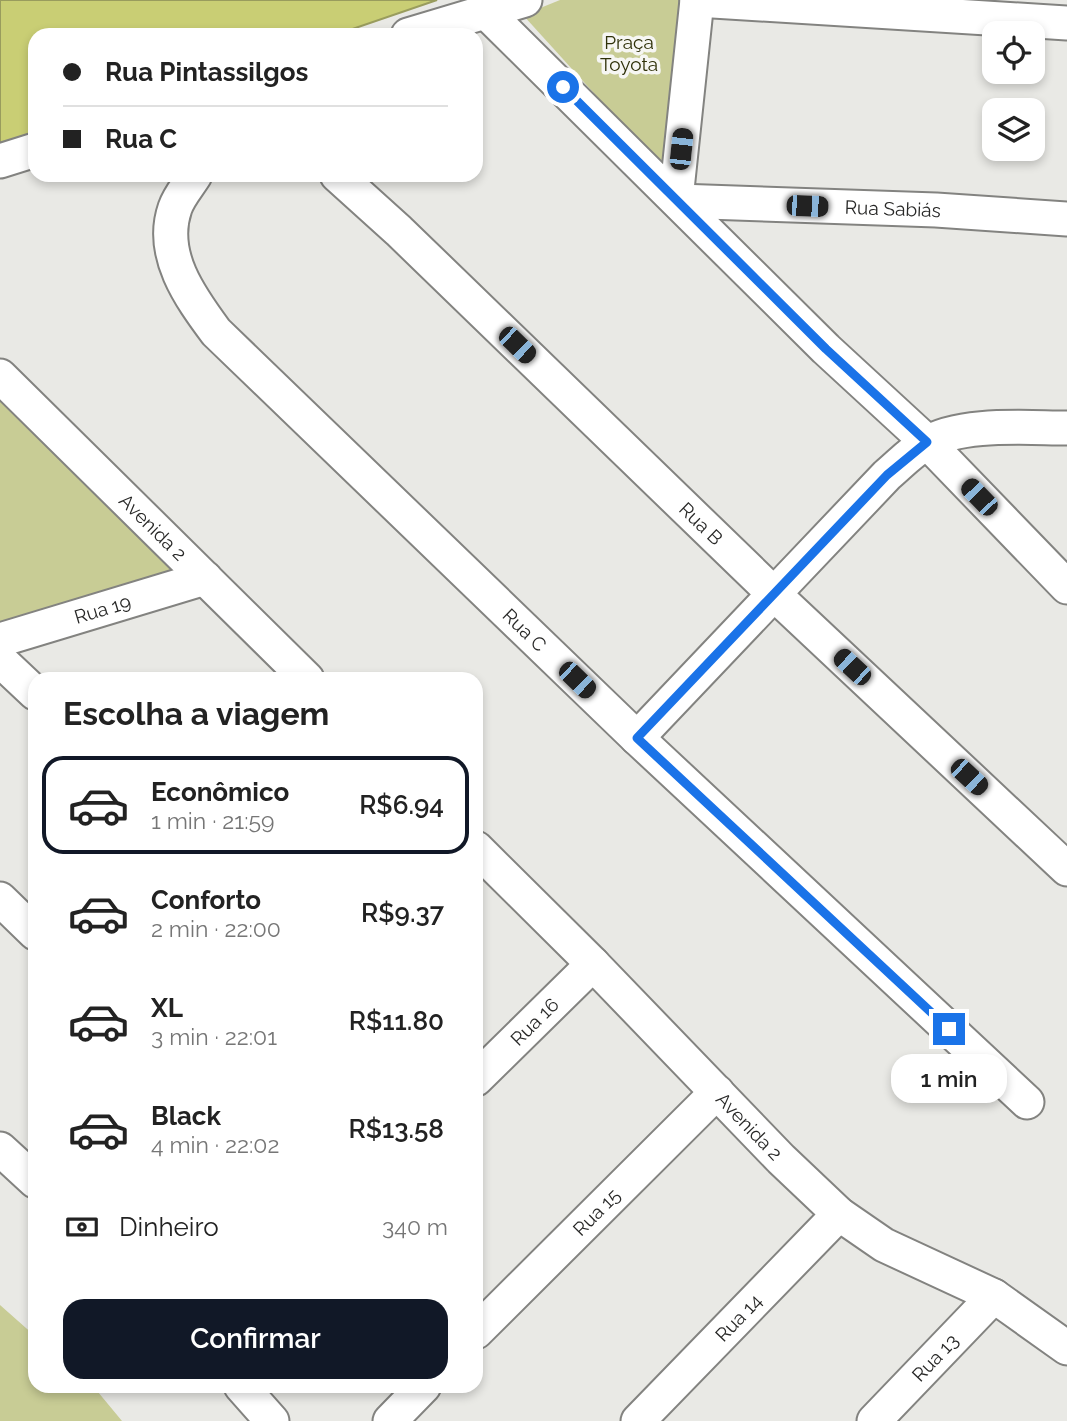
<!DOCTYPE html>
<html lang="pt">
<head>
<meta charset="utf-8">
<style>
	:root { --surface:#fff; --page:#f2f2f2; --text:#222; --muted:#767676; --line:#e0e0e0; --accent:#111827 }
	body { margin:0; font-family:Raleway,sans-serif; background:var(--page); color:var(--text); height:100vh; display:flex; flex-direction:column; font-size:26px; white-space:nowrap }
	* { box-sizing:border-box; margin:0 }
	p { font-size:23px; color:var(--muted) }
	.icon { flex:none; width:38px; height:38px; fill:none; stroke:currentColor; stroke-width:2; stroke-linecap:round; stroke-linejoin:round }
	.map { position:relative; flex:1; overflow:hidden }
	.sheet { position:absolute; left:28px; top:672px; width:455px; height:721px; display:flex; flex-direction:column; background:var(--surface); border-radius:21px; box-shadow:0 4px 10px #0003 }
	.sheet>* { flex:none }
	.top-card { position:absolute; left:28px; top:28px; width:455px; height:154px; border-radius:21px; box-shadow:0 4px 10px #0003; display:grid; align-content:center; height:154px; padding:0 35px; background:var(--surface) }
	.controls { position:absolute; left:982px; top:21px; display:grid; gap:14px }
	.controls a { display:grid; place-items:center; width:63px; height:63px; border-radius:14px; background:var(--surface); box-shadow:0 4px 10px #0003; font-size:35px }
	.end { position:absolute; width:32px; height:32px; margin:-16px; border:9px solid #1a73e8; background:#fff; box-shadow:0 0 0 4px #fff }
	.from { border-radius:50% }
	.bubble { position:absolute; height:49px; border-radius:21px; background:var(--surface); box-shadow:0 4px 10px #0003; font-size:23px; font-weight:600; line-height:49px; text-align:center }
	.car { position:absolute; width:21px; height:42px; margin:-21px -10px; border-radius:9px; box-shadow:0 0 5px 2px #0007; background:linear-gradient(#222 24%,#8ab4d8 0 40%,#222 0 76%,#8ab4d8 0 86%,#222 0) }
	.top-card b { display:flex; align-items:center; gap:24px; height:66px; font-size:26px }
	.top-card b+b { border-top:2px solid var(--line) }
	.top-card i { width:18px; height:18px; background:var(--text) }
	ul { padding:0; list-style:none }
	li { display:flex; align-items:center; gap:21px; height:98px; margin:0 14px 10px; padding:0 21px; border:4px solid transparent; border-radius:21px }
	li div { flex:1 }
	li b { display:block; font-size:26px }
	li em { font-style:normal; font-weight:600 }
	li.current { border-color:var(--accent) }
	li>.icon { width:63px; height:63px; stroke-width:1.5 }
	h2 { padding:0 35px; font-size:32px; line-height:84px }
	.pay { display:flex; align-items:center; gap:18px; height:77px; padding:0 35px; font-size:26px }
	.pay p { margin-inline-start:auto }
	.cta { display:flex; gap:14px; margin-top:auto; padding:14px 35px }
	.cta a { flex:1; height:80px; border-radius:21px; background:var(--accent); color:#fff; font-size:28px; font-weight:600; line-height:80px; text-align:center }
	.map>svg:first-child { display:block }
	.green { fill:#c8cc95 }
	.water { fill:#c9ce74; stroke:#999c5d; stroke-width:2 }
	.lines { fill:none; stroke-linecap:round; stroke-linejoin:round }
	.minor-casing { stroke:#838380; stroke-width:37 }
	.minor { stroke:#fff; stroke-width:33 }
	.route { stroke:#1a73e8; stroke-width:9 }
	.labels { text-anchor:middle; stroke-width:7; stroke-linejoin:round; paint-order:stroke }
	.park-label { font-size:19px; fill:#2f3109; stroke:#f6f6f3 }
	.street-label { font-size:19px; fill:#282827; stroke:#f6f6f3 }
</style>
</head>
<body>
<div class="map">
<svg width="1067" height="1421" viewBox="0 0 1067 1421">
	<rect width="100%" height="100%" fill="#e9e9e5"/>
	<g class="green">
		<path d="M560,0h132l-22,177 -147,-162z"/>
		<path d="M0,387l193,183 -193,60z"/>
		<path d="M0,1305l35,31v50h58l29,35h-122z"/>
	</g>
	<path class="water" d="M0,0h437l-102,35h-300v103l-35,12z"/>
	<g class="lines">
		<g class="minor-casing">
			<g id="minor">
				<path d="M697,0l370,23"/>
				<path d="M487,13l339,336 101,93 140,145"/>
				<path d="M408,35l117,-35"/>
				<path d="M0,161l35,-11"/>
				<path id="s1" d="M195,175c-6,10 -16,21 -20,33 -16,46 15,89 41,124l421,406 390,364"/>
				<path id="s2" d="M337,175l62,56 375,363 293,275"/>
				<path d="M676,199l21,-199"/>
				<path id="s3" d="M678,201l258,9 131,9"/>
				<path id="s4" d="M0,376l307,303"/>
				<path id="s5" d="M0,640l205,-62"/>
				<path d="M0,660l35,33"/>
				<path d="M637,738l250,-263c13,-11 24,-23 38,-31 35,-22 102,-16 142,-16"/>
				<path id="s6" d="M476,848l117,116 188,195 58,55 45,31 110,51 73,52"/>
				<path d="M0,899l35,34"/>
				<path id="s7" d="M476,1079l117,-115"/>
				<path d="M0,1149l35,32"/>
				<path id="s8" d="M476,1332l241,-240"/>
				<path d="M241,1386l31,35"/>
				<path d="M390,1421l34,-35"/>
				<path id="s9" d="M638,1421l201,-207"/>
				<path id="s10" d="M874,1421l120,-125"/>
			</g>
		</g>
		<use href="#minor" class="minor"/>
	</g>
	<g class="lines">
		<path class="route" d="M563,87l263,262 101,93 -40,33 -250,263 312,291"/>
	</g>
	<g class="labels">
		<g class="park-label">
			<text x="629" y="49">Praça<tspan x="629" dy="22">Toyota</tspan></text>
		</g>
		<g class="street-label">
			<text dy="7" stroke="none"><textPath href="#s3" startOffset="215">Rua Sabiás</textPath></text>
			<text dy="7" stroke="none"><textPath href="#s2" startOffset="504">Rua B</textPath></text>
			<text dy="7" stroke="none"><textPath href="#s4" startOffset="215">Avenida 2</textPath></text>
			<text dy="7" stroke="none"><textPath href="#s5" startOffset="107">Rua 19</textPath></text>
			<text dy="7" stroke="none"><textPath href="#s1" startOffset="604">Rua C</textPath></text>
			<text dy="7" stroke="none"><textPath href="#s7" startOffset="82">Rua 16</textPath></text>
			<text dy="7" stroke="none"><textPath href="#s6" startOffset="390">Avenida 2</textPath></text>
			<text dy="7" stroke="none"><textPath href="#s8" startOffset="170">Rua 15</textPath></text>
			<text dy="7" stroke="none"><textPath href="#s9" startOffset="144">Rua 14</textPath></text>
			<text dy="7" stroke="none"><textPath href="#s10" startOffset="88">Rua 13</textPath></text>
		</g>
	</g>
</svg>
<div class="controls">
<a><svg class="icon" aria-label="locate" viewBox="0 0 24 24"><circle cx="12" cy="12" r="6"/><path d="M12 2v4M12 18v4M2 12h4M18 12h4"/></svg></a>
<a><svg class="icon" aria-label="layers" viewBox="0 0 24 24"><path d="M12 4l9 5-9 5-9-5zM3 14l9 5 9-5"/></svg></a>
</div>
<i class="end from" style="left:563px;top:87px"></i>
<i class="end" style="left:949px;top:1029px"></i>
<div class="bubble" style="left:891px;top:1054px;width:116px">1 min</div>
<i class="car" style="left:681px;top:149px;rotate:6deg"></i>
<i class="car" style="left:807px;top:206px;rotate:92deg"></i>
<i class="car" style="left:517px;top:345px;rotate:134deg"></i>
<i class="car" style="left:979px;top:497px;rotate:316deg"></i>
<i class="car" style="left:852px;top:667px;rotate:313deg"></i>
<i class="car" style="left:577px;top:680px;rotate:134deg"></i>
<i class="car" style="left:969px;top:777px;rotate:133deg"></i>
<div class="top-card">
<b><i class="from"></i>Rua Pintassilgos</b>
<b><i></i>Rua C</b>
</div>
<section class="sheet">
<h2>Escolha a viagem</h2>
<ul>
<li class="current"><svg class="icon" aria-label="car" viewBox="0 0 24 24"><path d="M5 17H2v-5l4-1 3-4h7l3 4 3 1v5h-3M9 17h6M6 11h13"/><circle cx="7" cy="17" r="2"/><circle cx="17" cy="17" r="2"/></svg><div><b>Econômico</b><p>1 min · 21:59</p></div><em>R$6.94</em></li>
<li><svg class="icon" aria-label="car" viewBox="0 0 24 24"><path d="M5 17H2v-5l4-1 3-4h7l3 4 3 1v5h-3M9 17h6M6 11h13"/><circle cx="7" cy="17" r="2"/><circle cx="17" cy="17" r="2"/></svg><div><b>Conforto</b><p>2 min · 22:00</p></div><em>R$9.37</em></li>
<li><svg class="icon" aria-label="car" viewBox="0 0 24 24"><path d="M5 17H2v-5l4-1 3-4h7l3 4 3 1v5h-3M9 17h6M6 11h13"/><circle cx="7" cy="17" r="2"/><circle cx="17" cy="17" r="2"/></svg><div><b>XL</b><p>3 min · 22:01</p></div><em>R$11.80</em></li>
<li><svg class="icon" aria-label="car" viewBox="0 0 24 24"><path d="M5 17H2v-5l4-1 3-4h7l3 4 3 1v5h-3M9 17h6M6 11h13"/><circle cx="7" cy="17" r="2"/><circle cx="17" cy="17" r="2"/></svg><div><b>Black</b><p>4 min · 22:02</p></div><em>R$13.58</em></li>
</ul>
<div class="pay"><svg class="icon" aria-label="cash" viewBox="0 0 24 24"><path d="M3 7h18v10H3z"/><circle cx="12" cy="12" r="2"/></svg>Dinheiro<p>340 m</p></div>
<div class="cta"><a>Confirmar</a></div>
</section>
</div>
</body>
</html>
